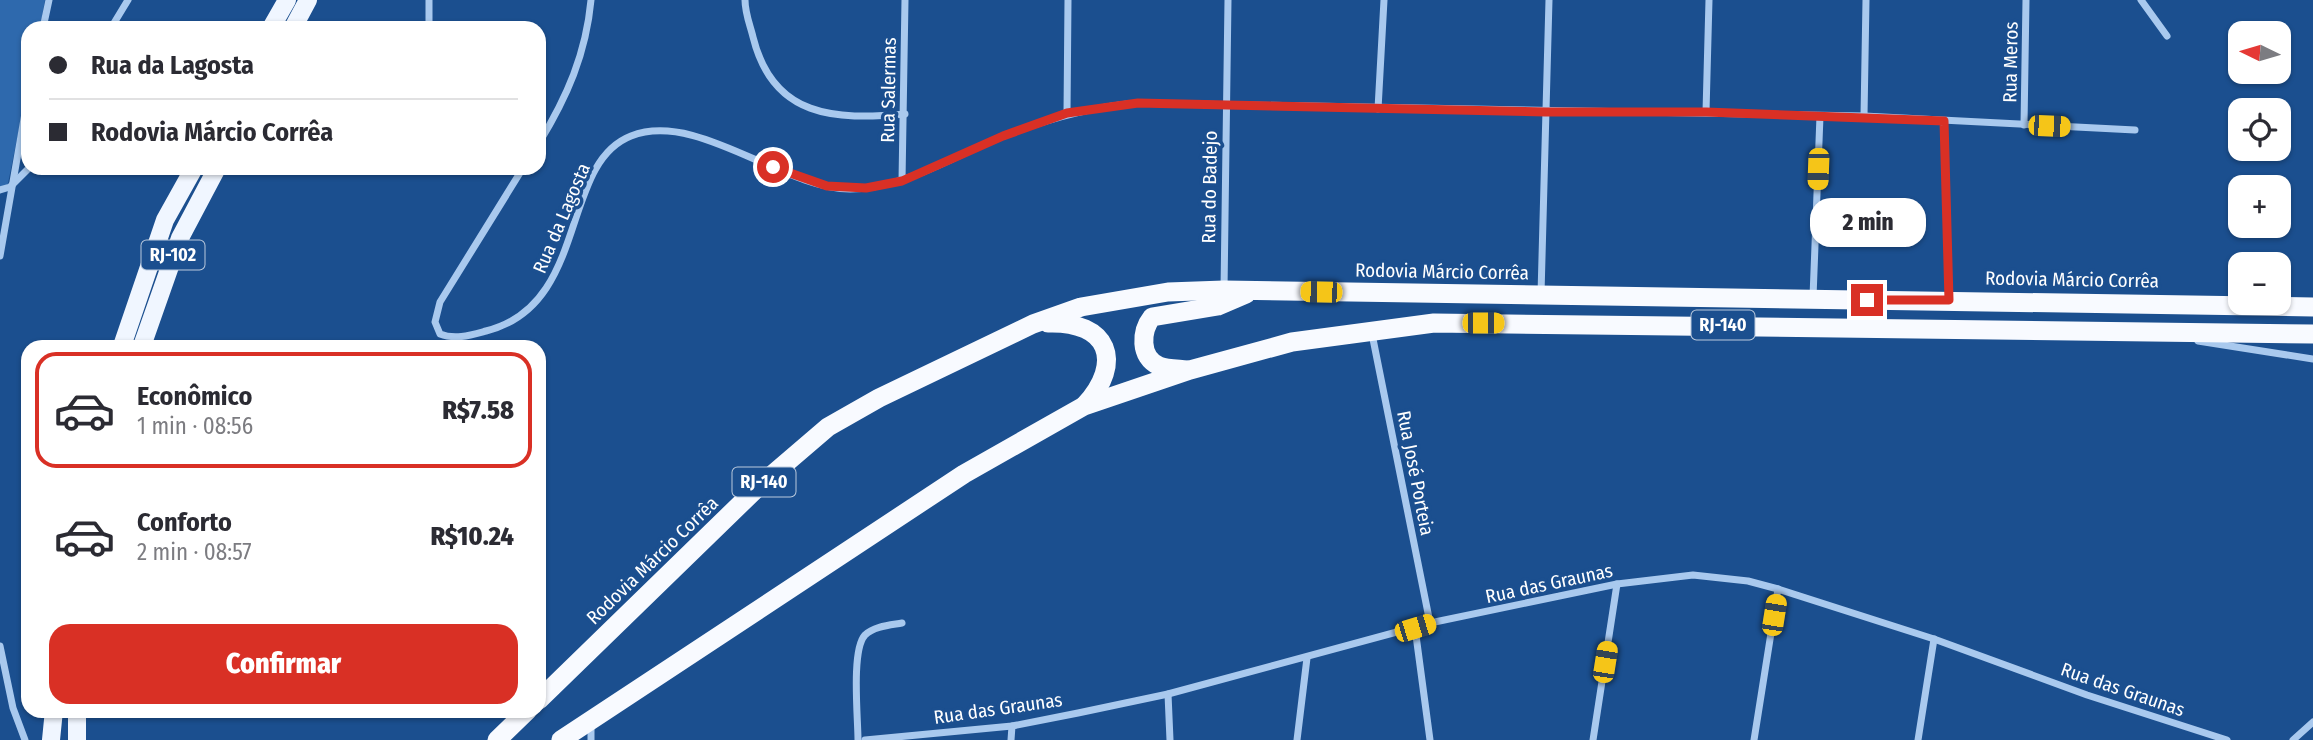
<!DOCTYPE html>
<html lang="pt">
<head>
<meta charset="utf-8">
<style>
	:root { --surface:#fff; --page:#f7f7f7; --text:#2b2b33; --muted:#7c7c81; --line:#e1e1e2; --accent:#d93025 }
	body { margin:0; font-family:"Fira Sans Condensed",sans-serif; background:var(--page); color:var(--text); height:100vh; display:flex; flex-direction:column; font-size:26px; white-space:nowrap }
	* { box-sizing:border-box; margin:0 }
	p { font-size:23px; color:var(--muted) }
	.icon { flex:none; width:38px; height:38px; fill:none; stroke:currentColor; stroke-width:2; stroke-linecap:round; stroke-linejoin:round }
	.map { position:relative; flex:1; overflow:hidden }
	.panel { position:absolute; left:21px; top:340px; width:525px; height:378px; display:flex; flex-direction:column; background:var(--surface); border-radius:21px; box-shadow:0 2px 5px #0004 }
	.panel>* { flex:none }
	.guide { position:absolute; left:21px; top:21px; width:525px; height:154px; border-radius:21px; box-shadow:0 2px 5px #0004; display:grid; align-content:center; height:154px; padding:0 28px; background:var(--surface) }
	.needle { width:46px; rotate:275deg }
	.fabs { position:absolute; left:2228px; top:21px; display:grid; gap:14px }
	.fabs a { display:grid; place-items:center; width:63px; height:63px; border-radius:14px; background:var(--surface); box-shadow:0 2px 5px #0004; font-size:35px }
	.end { position:absolute; width:32px; height:32px; margin:-16px; border:9px solid #d93025; background:#fff; box-shadow:0 0 0 4px #fff }
	.from { border-radius:50% }
	.bubble { position:absolute; height:49px; border-radius:21px; background:var(--surface); box-shadow:0 2px 5px #0004; font-size:23px; font-weight:800; line-height:49px; text-align:center }
	.car { position:absolute; width:21px; height:42px; margin:-21px -10px; border-radius:9px; box-shadow:0 0 5px 2px #0007; background:linear-gradient(#f5c518 24%,#345 0 40%,#f5c518 0 76%,#345 0 86%,#f5c518 0) }
	.guide b { display:flex; align-items:center; gap:24px; height:66px; font-size:26px }
	.guide b+b { border-top:2px solid var(--line) }
	.guide i { width:18px; height:18px; background:var(--text) }
	ul { padding:12px 0 0; list-style:none }
	li { display:flex; align-items:center; gap:21px; height:116px; margin:0 14px 10px; padding:0 14px; border:4px solid transparent; border-radius:21px }
	li div { flex:1 }
	li b { display:block; font-size:26px }
	li em { font-style:normal; font-weight:800 }
	li.active { border-color:var(--accent) }
	li>.icon { width:63px; height:63px; stroke-width:1.5 }
	.action { display:flex; gap:14px; margin-top:auto; padding:14px 28px }
	.action a { flex:1; height:80px; border-radius:21px; background:var(--accent); color:#fff; font-size:28px; font-weight:800; line-height:80px; text-align:center }
	.map>svg:first-child { display:block }
	.green { fill:#2e69ad }
	.lines { fill:none; stroke-linecap:round; stroke-linejoin:round }
	.minor { stroke:#a9c9ee; stroke-width:7 }
	.primary { stroke:#f0f6ff; stroke-width:18 }
	.trunk { stroke:#f8faff; stroke-width:19 }
	.route { stroke:#d93025; stroke-width:9 }
	.labels { text-anchor:middle; stroke-width:7; stroke-linejoin:round; paint-order:stroke }
	.shield { fill:#1b4f8f; stroke:#bbcadd; stroke-width:2 }
	.shield-label { font-size:18px; font-weight:bold; fill:#fff }
	.street-label { font-size:19px; fill:#fff; stroke:#1b4f8f }
</style>
</head>
<body>
<div class="map">
<svg width="2313" height="740" viewBox="0 0 2313 740">
	<rect width="100%" height="100%" fill="#1b4f8f"/>
	<path class="green" d="M0,0h45l-5,28h-12v57l-21,103 -7,-1z"/>
	<g class="lines">
		<g class="minor">
			<path d="M745,0c0,13 5,25 8,37 20,81 82,83 152,77"/>
			<path d="M2141,0l26,36"/>
			<path d="M43,28l6,-28"/>
			<path d="M111,28l17,-28"/>
			<path d="M429,28v-28"/>
			<path d="M1378,109l6,-109"/>
			<path d="M1706,112l3,-112"/>
			<path d="M1067,113l1,-113"/>
			<path d="M1864,116l2,-116"/>
			<path d="M1944,121l5,178"/>
			<path d="M2024,125l2,-125"/>
			<path d="M539,143c28,-46 47,-89 52,-143"/>
			<path d="M523,168l-83,134 -5,20 5,12c15,6 31,1 46,-3 104,-26 73,-167 145,-195 66,-26 152,53 219,53 55,0 104,-34 154,-53 45,-18 86,-29 134,-33l726,13 271,14"/>
			<path d="M902,181l3,-181"/>
			<path d="M0,190l10,-3 19,-19"/>
			<path d="M0,256l28,-160"/>
			<path d="M1224,290l4,-290"/>
			<path d="M1541,294l8,-294"/>
			<path d="M1813,297l7,-181"/>
			<path d="M1372,334l58,289"/>
			<path d="M2198,341l115,18"/>
			<path d="M1415,628l15,112"/>
			<path d="M0,646l13,62 12,32"/>
			<path d="M1168,694l2,46"/>
			<path d="M591,740v-17"/>
			<path d="M858,740c0,-22 -7,-90 7,-105 9,-9 26,-10 37,-12"/>
			<path d="M865,740l147,-14 66,-13 90,-19 262,-71 187,-39 76,-9 55,6 30,8 156,50 153,56 140,45"/>
			<path d="M1011,740l1,-14"/>
			<path d="M1297,740l10,-82"/>
			<path d="M1593,740l24,-156"/>
			<path d="M1754,740l24,-151"/>
			<path d="M1918,740l16,-101"/>
			<path d="M2293,740l20,-18"/>
		</g>
		<g class="primary">
			<path d="M271,28l16,-28"/>
			<path d="M293,28l15,-28"/>
			<path d="M122,346l43,-126 29,-52"/>
			<path d="M142,346l38,-108 37,-70"/>
			<path d="M51,740l3,-30"/>
			<path d="M77,740v-30"/>
		</g>
		<g class="trunk">
			<path d="M1048,323c61,-2 76,39 37,82"/>
			<path d="M1187,370c-9,-1 -21,-1 -28,-4 -20,-9 -18,-35 -7,-49l66,-11 28,-12"/>
			<path d="M539,700l219,-213 70,-60 51,-29 154,-74 48,-17 87,-15 56,-2 1089,17"/>
			<path d="M497,740l31,-30"/>
			<path d="M561,740l403,-266 120,-68 106,-36 102,-28 142,-19 879,11"/>
		</g>
	</g>
	<g class="lines">
		<path class="route" d="M773,167l54,19 39,2 36,-7 101,-45 64,-23 71,-10 408,9h160l238,9 5,179h-82"/>
	</g>
	<g class="labels">
		<g class="shield">
			<rect x="141.5" y="240.5" width="63" height="29" rx="5"/>
			<rect x="1691.5" y="310.5" width="63" height="29" rx="5"/>
			<rect x="732.5" y="467.5" width="63" height="29" rx="5"/>
		</g>
		<g class="shield-label">
			<text x="173" y="261">RJ-102</text>
			<text x="1723" y="331">RJ-140</text>
			<text x="764" y="488">RJ-140</text>
		</g>
		<g class="street-label">
			<text transform="translate(2010 62) rotate(-89)" y="7">Rua Meros</text>
			<text transform="translate(888 90) rotate(-89)" y="7">Rua Salermas</text>
			<text transform="translate(1209 187) rotate(-89)" y="7">Rua do Badejo</text>
			<text transform="translate(561 218) rotate(-67)" y="7">Rua da Lagosta</text>
			<text transform="translate(1442 271) rotate(1)" y="7">Rodovia Márcio Corrêa</text>
			<text transform="translate(2072 279) rotate(1)" y="7">Rodovia Márcio Corrêa</text>
			<text transform="translate(1416 473) rotate(79)" y="7">Rua José Porteia</text>
			<text transform="translate(652 560) rotate(-44)" y="7">Rodovia Márcio Corrêa</text>
			<text transform="translate(1549 583) rotate(-12)" y="7">Rua das Graunas</text>
			<text transform="translate(2123 689) rotate(19)" y="7">Rua das Graunas</text>
			<text transform="translate(998 708) rotate(-8)" y="7">Rua das Graunas</text>
		</g>
	</g>
</svg>
<div class="fabs">
<a><svg class="needle" viewBox="-14 -14 28 28"><path d="M0-13l5 13h-10z" fill="#e53935"/><path d="M0 13l5-13h-10z" fill="#7c7c81"/></svg></a>
<a><svg class="icon" aria-label="locate" viewBox="0 0 24 24"><circle cx="12" cy="12" r="6"/><path d="M12 2v4M12 18v4M2 12h4M18 12h4"/></svg></a>
<a>+</a>
<a>−</a>
</div>
<i class="end from" style="left:773px;top:167px"></i>
<i class="end" style="left:1867px;top:300px"></i>
<div class="bubble" style="left:1810px;top:198px;width:116px">2 min</div>
<i class="car" style="left:2049px;top:126px;rotate:92deg"></i>
<i class="car" style="left:1818px;top:169px;rotate:182deg"></i>
<i class="car" style="left:1321px;top:292px;rotate:271deg"></i>
<i class="car" style="left:1483px;top:323px;rotate:90deg"></i>
<i class="car" style="left:1774px;top:615px;rotate:9deg"></i>
<i class="car" style="left:1415px;top:628px;rotate:73deg"></i>
<i class="car" style="left:1605px;top:662px;rotate:9deg"></i>
<div class="guide">
<b><i class="from"></i>Rua da Lagosta</b>
<b><i></i>Rodovia Márcio Corrêa</b>
</div>
<section class="panel">
<ul>
<li class="active"><svg class="icon" aria-label="car" viewBox="0 0 24 24"><path d="M5 17H2v-5l4-1 3-4h7l3 4 3 1v5h-3M9 17h6M6 11h13"/><circle cx="7" cy="17" r="2"/><circle cx="17" cy="17" r="2"/></svg><div><b>Econômico</b><p>1 min · 08:56</p></div><em>R$7.58</em></li>
<li><svg class="icon" aria-label="car" viewBox="0 0 24 24"><path d="M5 17H2v-5l4-1 3-4h7l3 4 3 1v5h-3M9 17h6M6 11h13"/><circle cx="7" cy="17" r="2"/><circle cx="17" cy="17" r="2"/></svg><div><b>Conforto</b><p>2 min · 08:57</p></div><em>R$10.24</em></li>
</ul>
<div class="action"><a>Confirmar</a></div>
</section>
</div>
</body>
</html>
